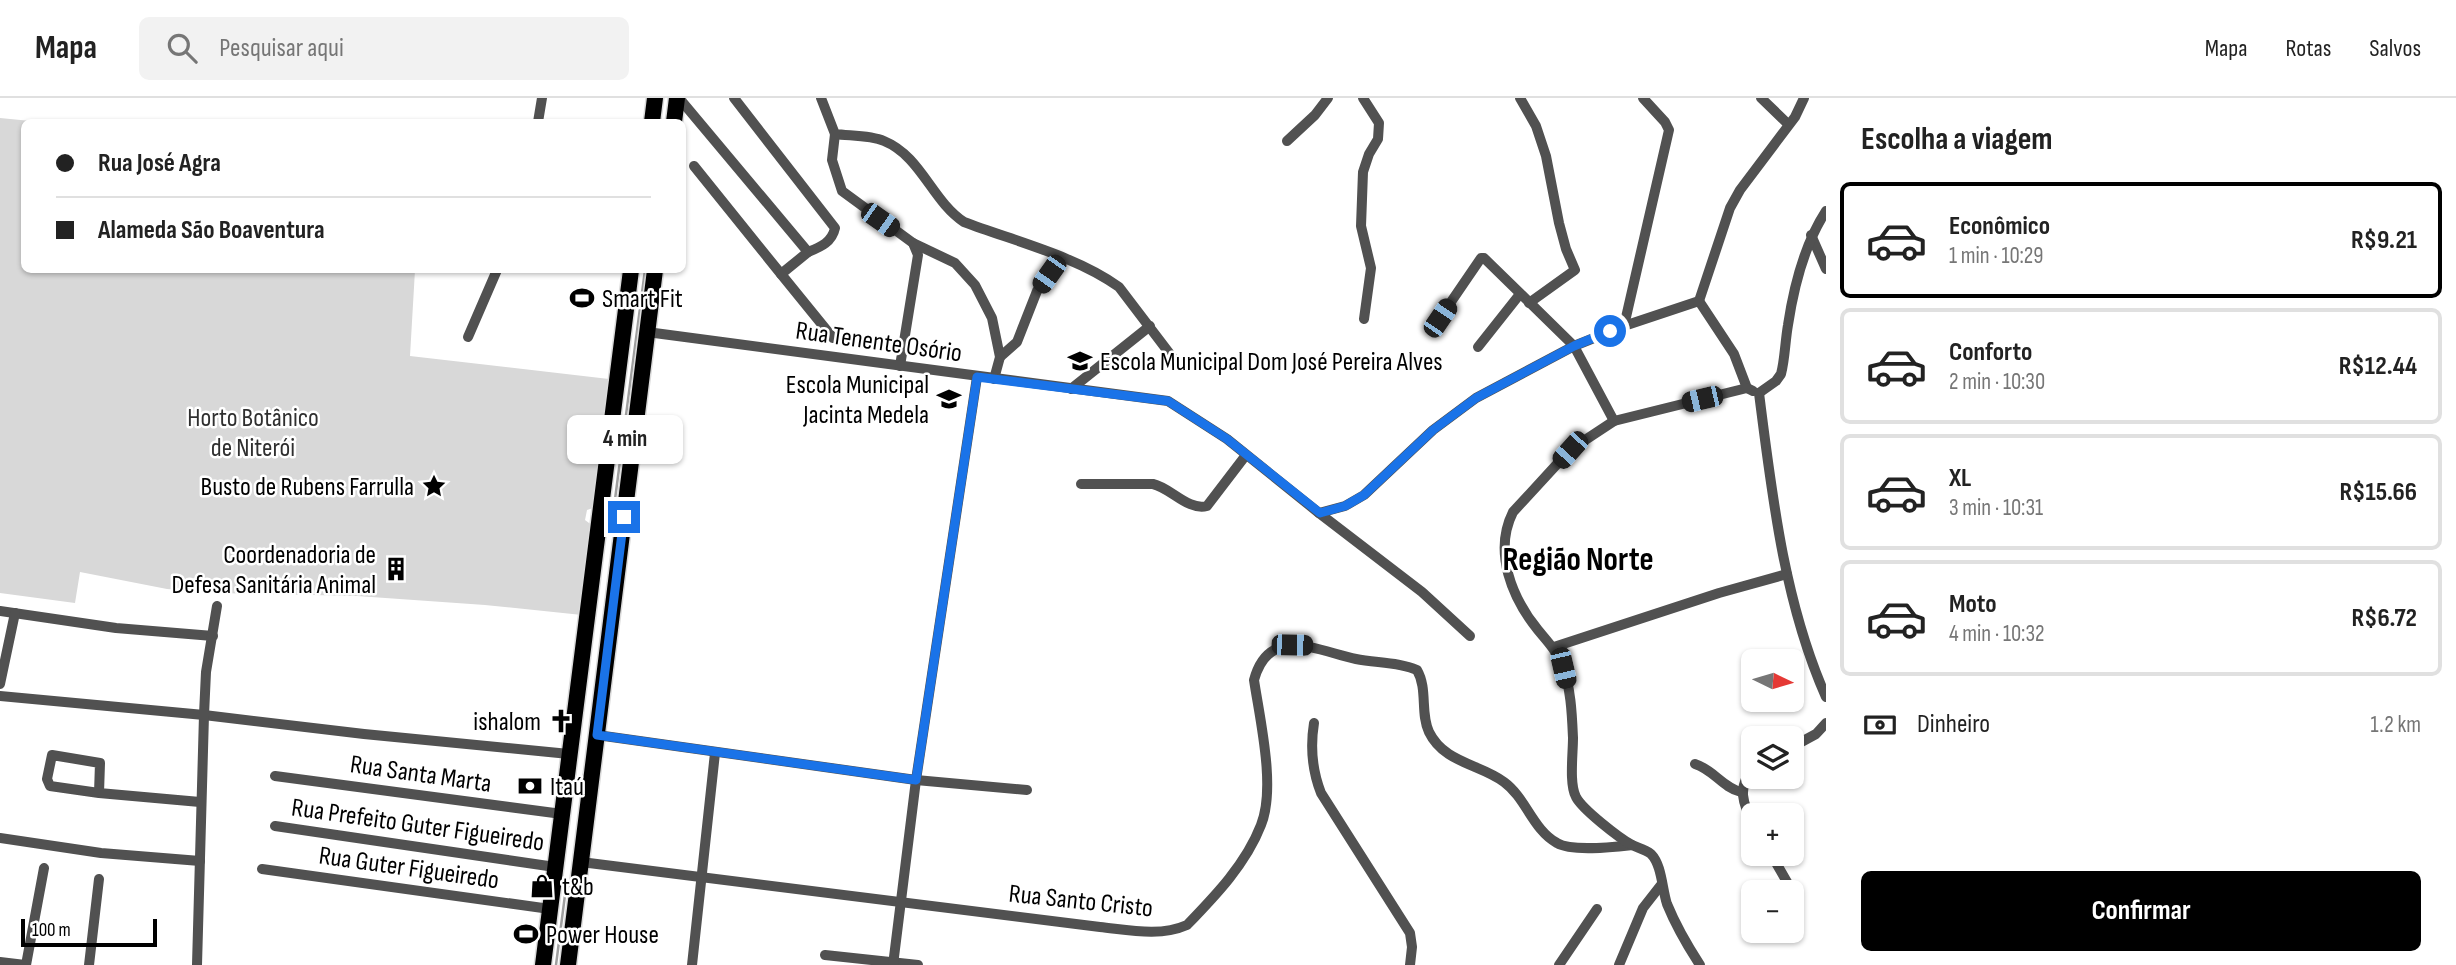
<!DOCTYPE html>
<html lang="pt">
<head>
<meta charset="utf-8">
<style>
	:root { --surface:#fff; --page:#f2f2f2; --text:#222; --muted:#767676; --line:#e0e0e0; --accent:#000 }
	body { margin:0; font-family:"Sofia Sans Condensed",sans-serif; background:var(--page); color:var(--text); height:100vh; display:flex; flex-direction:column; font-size:26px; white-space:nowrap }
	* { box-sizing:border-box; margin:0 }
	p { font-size:23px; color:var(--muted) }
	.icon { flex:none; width:38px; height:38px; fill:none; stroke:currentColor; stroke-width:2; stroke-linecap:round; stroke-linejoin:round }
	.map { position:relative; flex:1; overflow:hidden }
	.side { display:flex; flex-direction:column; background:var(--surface); width:630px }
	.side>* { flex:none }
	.banner { position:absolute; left:21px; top:21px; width:665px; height:154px; border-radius:10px; box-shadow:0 2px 5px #0004; display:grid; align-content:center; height:154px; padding:0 35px; background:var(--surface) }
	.needle { width:46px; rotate:95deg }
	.controls { position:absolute; left:1741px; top:551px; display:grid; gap:14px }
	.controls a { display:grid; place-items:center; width:63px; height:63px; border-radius:10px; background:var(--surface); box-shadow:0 2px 5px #0004; font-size:35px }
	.scale { position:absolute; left:21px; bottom:18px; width:136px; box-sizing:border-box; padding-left:7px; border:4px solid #000; border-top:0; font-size:19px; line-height:24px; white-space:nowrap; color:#000; -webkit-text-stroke:5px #fff; paint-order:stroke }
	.end { position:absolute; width:32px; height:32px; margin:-16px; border:9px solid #1a73e8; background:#fff; box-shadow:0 0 0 4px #fff }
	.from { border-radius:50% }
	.bubble { position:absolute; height:49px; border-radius:10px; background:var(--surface); box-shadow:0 2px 5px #0004; font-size:23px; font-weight:700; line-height:49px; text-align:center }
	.car { position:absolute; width:21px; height:42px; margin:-21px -10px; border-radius:9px; box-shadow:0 0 5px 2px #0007; background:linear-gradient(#222 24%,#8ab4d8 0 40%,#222 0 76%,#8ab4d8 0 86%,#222 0) }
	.banner b { display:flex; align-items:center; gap:24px; height:66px; font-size:26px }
	.banner b+b { border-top:2px solid var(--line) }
	.banner i { width:18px; height:18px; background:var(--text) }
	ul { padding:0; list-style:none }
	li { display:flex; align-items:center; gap:21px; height:116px; margin:0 14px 10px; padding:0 21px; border:4px solid var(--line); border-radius:10px }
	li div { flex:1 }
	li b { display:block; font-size:26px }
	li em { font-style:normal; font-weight:700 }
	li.selected { border-color:var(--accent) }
	li>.icon { width:63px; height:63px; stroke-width:1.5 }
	h2 { padding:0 35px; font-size:32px; line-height:84px }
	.pay { display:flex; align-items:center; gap:18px; height:77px; padding:0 35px; font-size:26px }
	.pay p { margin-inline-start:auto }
	.button { display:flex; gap:14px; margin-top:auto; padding:14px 35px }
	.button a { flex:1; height:80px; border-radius:10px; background:var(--accent); color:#fff; font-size:28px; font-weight:700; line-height:80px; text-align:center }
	header { display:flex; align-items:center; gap:42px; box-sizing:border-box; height:98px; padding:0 35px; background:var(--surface); border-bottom:2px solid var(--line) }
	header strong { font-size:33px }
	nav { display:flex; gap:38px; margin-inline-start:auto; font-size:24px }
	.search { width:490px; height:63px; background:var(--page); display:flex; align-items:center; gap:18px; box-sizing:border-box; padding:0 24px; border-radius:10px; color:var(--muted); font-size:26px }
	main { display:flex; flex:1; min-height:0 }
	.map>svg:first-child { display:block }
	.green { fill:#d8d8d8 }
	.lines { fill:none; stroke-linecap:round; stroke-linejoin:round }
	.stream { stroke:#9f9f9f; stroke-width:2.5 }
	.highway-casing { stroke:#dbdbdb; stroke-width:19 }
	.minor { stroke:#515151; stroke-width:10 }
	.highway { stroke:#000; stroke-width:16 }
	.route { stroke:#1a73e8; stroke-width:9 }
	.labels { text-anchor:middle; stroke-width:5; stroke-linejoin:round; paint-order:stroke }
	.poi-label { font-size:26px; fill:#000; stroke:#fff; text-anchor:start }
	.street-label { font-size:26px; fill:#000; stroke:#fff }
	.park-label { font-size:26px; fill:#2f2f2f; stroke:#fff }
	.district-label { font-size:33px; font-weight:bold; fill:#000; stroke:#fff }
</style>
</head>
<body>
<header>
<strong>Mapa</strong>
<div class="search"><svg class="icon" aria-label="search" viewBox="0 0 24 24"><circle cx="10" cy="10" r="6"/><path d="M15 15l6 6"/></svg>Pesquisar aqui</div>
<nav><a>Mapa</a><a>Rotas</a><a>Salvos</a></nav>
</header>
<main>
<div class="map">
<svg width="1826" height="867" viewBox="0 0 1826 867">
	<rect width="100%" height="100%" fill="#fff"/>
	<path class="green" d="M0,20l41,4h-17v148h391l-5,86 199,23 -13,128 -9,3 -2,10 8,6 -11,89 -97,-10 -128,-9 -142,-3 -48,-4 -87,-17 -5,31 -75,-10z"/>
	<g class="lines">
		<g class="stream">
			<path d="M614,409l31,-237"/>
			<path d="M556,867l9,-70"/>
		</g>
		<g class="highway-casing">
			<g id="highway">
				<path d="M652,24l3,-24"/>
				<path d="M674,24l3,-24"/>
				<path d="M543,867l88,-695"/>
				<path d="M568,867l87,-695"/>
			</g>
		</g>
		<g class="minor">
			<path d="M679,0l129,154c13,-5 24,-10 27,-24l-101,-130"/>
			<path d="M821,0l14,36c15,2 35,1 49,7 37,15 48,60 80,81 50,19 112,34 155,65l54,71"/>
			<path d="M1363,0l16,25 -1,16 -9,15 -6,18 -2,54 10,42 -7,51"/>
			<path d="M1520,0l16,28 10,30 13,67 7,26 9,21 -46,33"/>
			<path d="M1761,0l27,26"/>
			<path d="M538,24l4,-24"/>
			<path d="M835,36l-3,26 10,31 71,52 5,12 -18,111"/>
			<path d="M1287,43l28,-26 13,-17"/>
			<path d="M694,68l87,108 27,-22"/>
			<path d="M1811,137l15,34"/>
			<path d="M913,145l42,20 20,22 17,33 8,39 -6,22"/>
			<path d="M781,176l52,64"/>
			<path d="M1699,203l31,-93 10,-18 55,-73 9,-19"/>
			<path d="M1699,203l35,53 13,34 6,3"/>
			<path d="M1440,220l41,-60h3l90,88 40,75"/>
			<path d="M1624,228l45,-196 -4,-8 -22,-24"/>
			<path d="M647,234l521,69 59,38 92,74 26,-7 19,-11 69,-65 43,-32 98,-52 50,-20 75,-25"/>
			<path d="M468,239l29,-67"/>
			<path d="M1478,249l42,-53"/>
			<path d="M1000,259l17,-15 20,-51 24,-33"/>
			<path d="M1071,291l79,-63"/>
			<path d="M1759,295c13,102 25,209 67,304"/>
			<path d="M1759,295l17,-12 5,-7c4,-15 4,-32 7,-49 6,-40 16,-80 38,-114"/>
			<path d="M1081,386h72c18,4 35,27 54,22l39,-51"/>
			<path d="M1319,415l103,79 48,44"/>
			<path d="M0,513l116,17 97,8"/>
			<path d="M1554,549l165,-54 68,-19"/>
			<path d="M0,586l15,-71"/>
			<path d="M0,598l204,19 160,19 205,20"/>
			<path d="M1314,625c-4,25 -2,47 7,70l89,140 2,14 -2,18"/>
			<path d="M597,637l319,45 111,10"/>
			<path d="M1792,649l24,-13 10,-11"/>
			<path d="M1695,666c19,6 27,23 46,28"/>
			<path d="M1754,670c-18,18 -11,37 0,57"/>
			<path d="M275,678l287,38"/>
			<path d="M99,695l1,-30 -48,-8 -5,24 3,7 49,7 101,9"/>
			<path d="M275,728l280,41"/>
			<path d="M0,740l101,15 99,8"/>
			<path d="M1771,756l20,35"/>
			<path d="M581,764l519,65c29,3 60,10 87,-2 28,-29 59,-61 74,-100 15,-37 -1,-105 -7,-145 15,-56 64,-29 102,-21 20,4 43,3 61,11 11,19 3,43 12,62 15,31 51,32 75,50 22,16 29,48 53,61 15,9 57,4 75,2"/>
			<path d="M262,771l288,40"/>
			<path d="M825,857l93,10"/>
			<path d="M0,864l25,3"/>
			<path d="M26,867l18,-97"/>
			<path d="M89,867l10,-86"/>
			<path d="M197,867l7,-250 2,-43 11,-66"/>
			<path d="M692,867l23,-212"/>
			<path d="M893,867l23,-185 61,-403"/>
			<path d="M1559,867l38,-56"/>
			<path d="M1619,867l24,-57 18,-23"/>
			<path d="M1700,867c-13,-20 -24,-39 -33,-61 -5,-15 -5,-39 -16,-50 -6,-5 -13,-6 -19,-9 -13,-7 -50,-36 -56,-48 -7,-13 -3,-43 -3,-59 -1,-23 -2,-51 -11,-73 -6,-15 -14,-23 -24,-35 -26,-32 -45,-78 -25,-118l57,-62 44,-29 133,-33"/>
		</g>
		<use href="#highway" class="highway"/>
	</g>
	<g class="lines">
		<path class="route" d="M624,419l-27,218 319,45 61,-403 191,24 59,38 93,74 25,-7 19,-11 69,-65 43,-32 98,-52 36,-15"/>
	</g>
	<defs>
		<g id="stadium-bare" transform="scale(1.89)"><path d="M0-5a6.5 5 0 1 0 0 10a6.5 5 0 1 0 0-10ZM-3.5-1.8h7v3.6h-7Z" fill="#000" stroke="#fff" stroke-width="2.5" paint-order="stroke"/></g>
		<g id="school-bare" transform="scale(1.89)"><path d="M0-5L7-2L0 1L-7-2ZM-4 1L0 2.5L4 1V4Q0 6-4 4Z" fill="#000" stroke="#fff" stroke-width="2.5" paint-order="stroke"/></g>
		<g id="sight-bare" transform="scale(1.89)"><path d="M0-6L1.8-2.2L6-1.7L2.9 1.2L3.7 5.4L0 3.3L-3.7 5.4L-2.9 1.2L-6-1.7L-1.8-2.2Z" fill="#000" stroke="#fff" stroke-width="2.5" paint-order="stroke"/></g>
		<g id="building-bare" transform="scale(1.89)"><path d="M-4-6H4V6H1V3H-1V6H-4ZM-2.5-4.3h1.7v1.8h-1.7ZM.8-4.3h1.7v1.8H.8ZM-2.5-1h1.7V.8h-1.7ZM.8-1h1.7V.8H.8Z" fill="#000" stroke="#fff" stroke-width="2.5" paint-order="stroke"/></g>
		<g id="church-bare" transform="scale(1.89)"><path d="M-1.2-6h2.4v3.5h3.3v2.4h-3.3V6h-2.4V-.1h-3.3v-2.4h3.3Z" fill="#000" stroke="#fff" stroke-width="2.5" paint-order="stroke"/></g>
		<g id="bank-bare" transform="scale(1.89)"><path d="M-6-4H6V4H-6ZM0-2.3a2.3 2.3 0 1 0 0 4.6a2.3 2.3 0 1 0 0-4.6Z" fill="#000" stroke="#fff" stroke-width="2.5" paint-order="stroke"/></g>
		<g id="shop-bare" transform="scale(1.89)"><path d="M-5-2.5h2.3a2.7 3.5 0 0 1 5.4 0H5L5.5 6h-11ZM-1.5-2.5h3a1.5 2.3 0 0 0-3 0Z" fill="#000" stroke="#fff" stroke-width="2.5" paint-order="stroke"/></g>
	</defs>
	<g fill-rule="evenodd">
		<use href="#stadium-bare" x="582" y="200"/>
		<use href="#school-bare" x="1080" y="263"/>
		<use href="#school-bare" x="949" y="301"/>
		<use href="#sight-bare" x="434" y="388"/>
		<use href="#building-bare" x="396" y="471"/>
		<use href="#church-bare" x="561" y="623"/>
		<use href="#bank-bare" x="530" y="688"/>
		<use href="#shop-bare" x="542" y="788"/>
		<use href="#stadium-bare" x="526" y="836"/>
	</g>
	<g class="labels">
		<g class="poi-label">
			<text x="602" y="209">Smart Fit</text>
			<text x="1100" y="272">Escola Municipal Dom José Pereira Alves</text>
			<text x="929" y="295" text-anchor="end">Escola Municipal<tspan x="929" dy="30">Jacinta Medela</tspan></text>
			<text x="414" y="397" text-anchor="end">Busto de Rubens Farrulla</text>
			<text x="376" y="465" text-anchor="end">Coordenadoria de<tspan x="376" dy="30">Defesa Sanitária Animal</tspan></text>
			<text x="541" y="632" text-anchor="end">ishalom</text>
			<text x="550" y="697">Itaú</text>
			<text x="562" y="797">t&amp;b</text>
			<text x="546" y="845">Power House</text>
		</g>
		<g class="street-label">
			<text transform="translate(879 243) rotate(8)" y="9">Rua Tenente Osório</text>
			<text transform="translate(421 675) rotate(8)" y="9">Rua Santa Marta</text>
			<text transform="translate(418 726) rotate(8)" y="9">Rua Prefeito Guter Figueiredo</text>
			<text transform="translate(409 769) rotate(8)" y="9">Rua Guter Figueiredo</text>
			<text transform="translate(1081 802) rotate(6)" y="9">Rua Santo Cristo</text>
		</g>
		<g class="park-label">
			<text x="253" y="328">Horto Botânico<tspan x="253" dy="30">de Niterói</tspan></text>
		</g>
		<g class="district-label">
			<text x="1578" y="472">Região Norte</text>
		</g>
	</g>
</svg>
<div class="controls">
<a><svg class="needle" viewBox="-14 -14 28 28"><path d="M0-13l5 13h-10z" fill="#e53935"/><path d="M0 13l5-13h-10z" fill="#767676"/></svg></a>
<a><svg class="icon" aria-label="layers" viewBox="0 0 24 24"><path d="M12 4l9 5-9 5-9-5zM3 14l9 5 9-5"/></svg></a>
<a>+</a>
<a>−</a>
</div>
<div class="scale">100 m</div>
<i class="end from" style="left:1610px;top:233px"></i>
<i class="end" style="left:624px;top:419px"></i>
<div class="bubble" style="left:567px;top:317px;width:116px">4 min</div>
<i class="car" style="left:880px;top:122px;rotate:125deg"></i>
<i class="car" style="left:1049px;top:176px;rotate:215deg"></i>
<i class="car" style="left:1440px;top:220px;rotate:34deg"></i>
<i class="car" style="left:1702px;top:301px;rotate:257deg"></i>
<i class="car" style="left:1570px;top:352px;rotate:222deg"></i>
<i class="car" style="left:1292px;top:547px;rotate:91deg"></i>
<i class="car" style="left:1563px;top:570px;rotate:167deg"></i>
<div class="banner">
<b><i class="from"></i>Rua José Agra</b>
<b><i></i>Alameda São Boaventura</b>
</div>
</div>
<section class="side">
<h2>Escolha a viagem</h2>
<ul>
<li class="selected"><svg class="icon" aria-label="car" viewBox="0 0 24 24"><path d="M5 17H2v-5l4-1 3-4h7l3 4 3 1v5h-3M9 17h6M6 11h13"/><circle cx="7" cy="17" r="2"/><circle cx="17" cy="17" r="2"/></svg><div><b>Econômico</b><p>1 min · 10:29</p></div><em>R$9.21</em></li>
<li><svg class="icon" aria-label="car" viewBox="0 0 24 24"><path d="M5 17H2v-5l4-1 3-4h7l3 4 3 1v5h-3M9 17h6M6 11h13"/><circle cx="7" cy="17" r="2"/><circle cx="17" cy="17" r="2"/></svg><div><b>Conforto</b><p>2 min · 10:30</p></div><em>R$12.44</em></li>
<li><svg class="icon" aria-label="car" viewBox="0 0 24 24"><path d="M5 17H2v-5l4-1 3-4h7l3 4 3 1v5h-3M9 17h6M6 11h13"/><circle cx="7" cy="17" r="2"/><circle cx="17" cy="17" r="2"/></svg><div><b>XL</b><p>3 min · 10:31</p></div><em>R$15.66</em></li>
<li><svg class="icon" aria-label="car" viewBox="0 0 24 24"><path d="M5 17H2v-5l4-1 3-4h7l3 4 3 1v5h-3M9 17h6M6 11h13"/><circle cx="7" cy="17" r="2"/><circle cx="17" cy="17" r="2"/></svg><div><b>Moto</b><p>4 min · 10:32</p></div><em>R$6.72</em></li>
</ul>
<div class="pay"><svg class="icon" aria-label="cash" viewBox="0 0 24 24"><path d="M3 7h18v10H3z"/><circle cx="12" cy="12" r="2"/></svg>Dinheiro<p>1.2 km</p></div>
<div class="button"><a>Confirmar</a></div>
</section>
</main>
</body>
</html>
